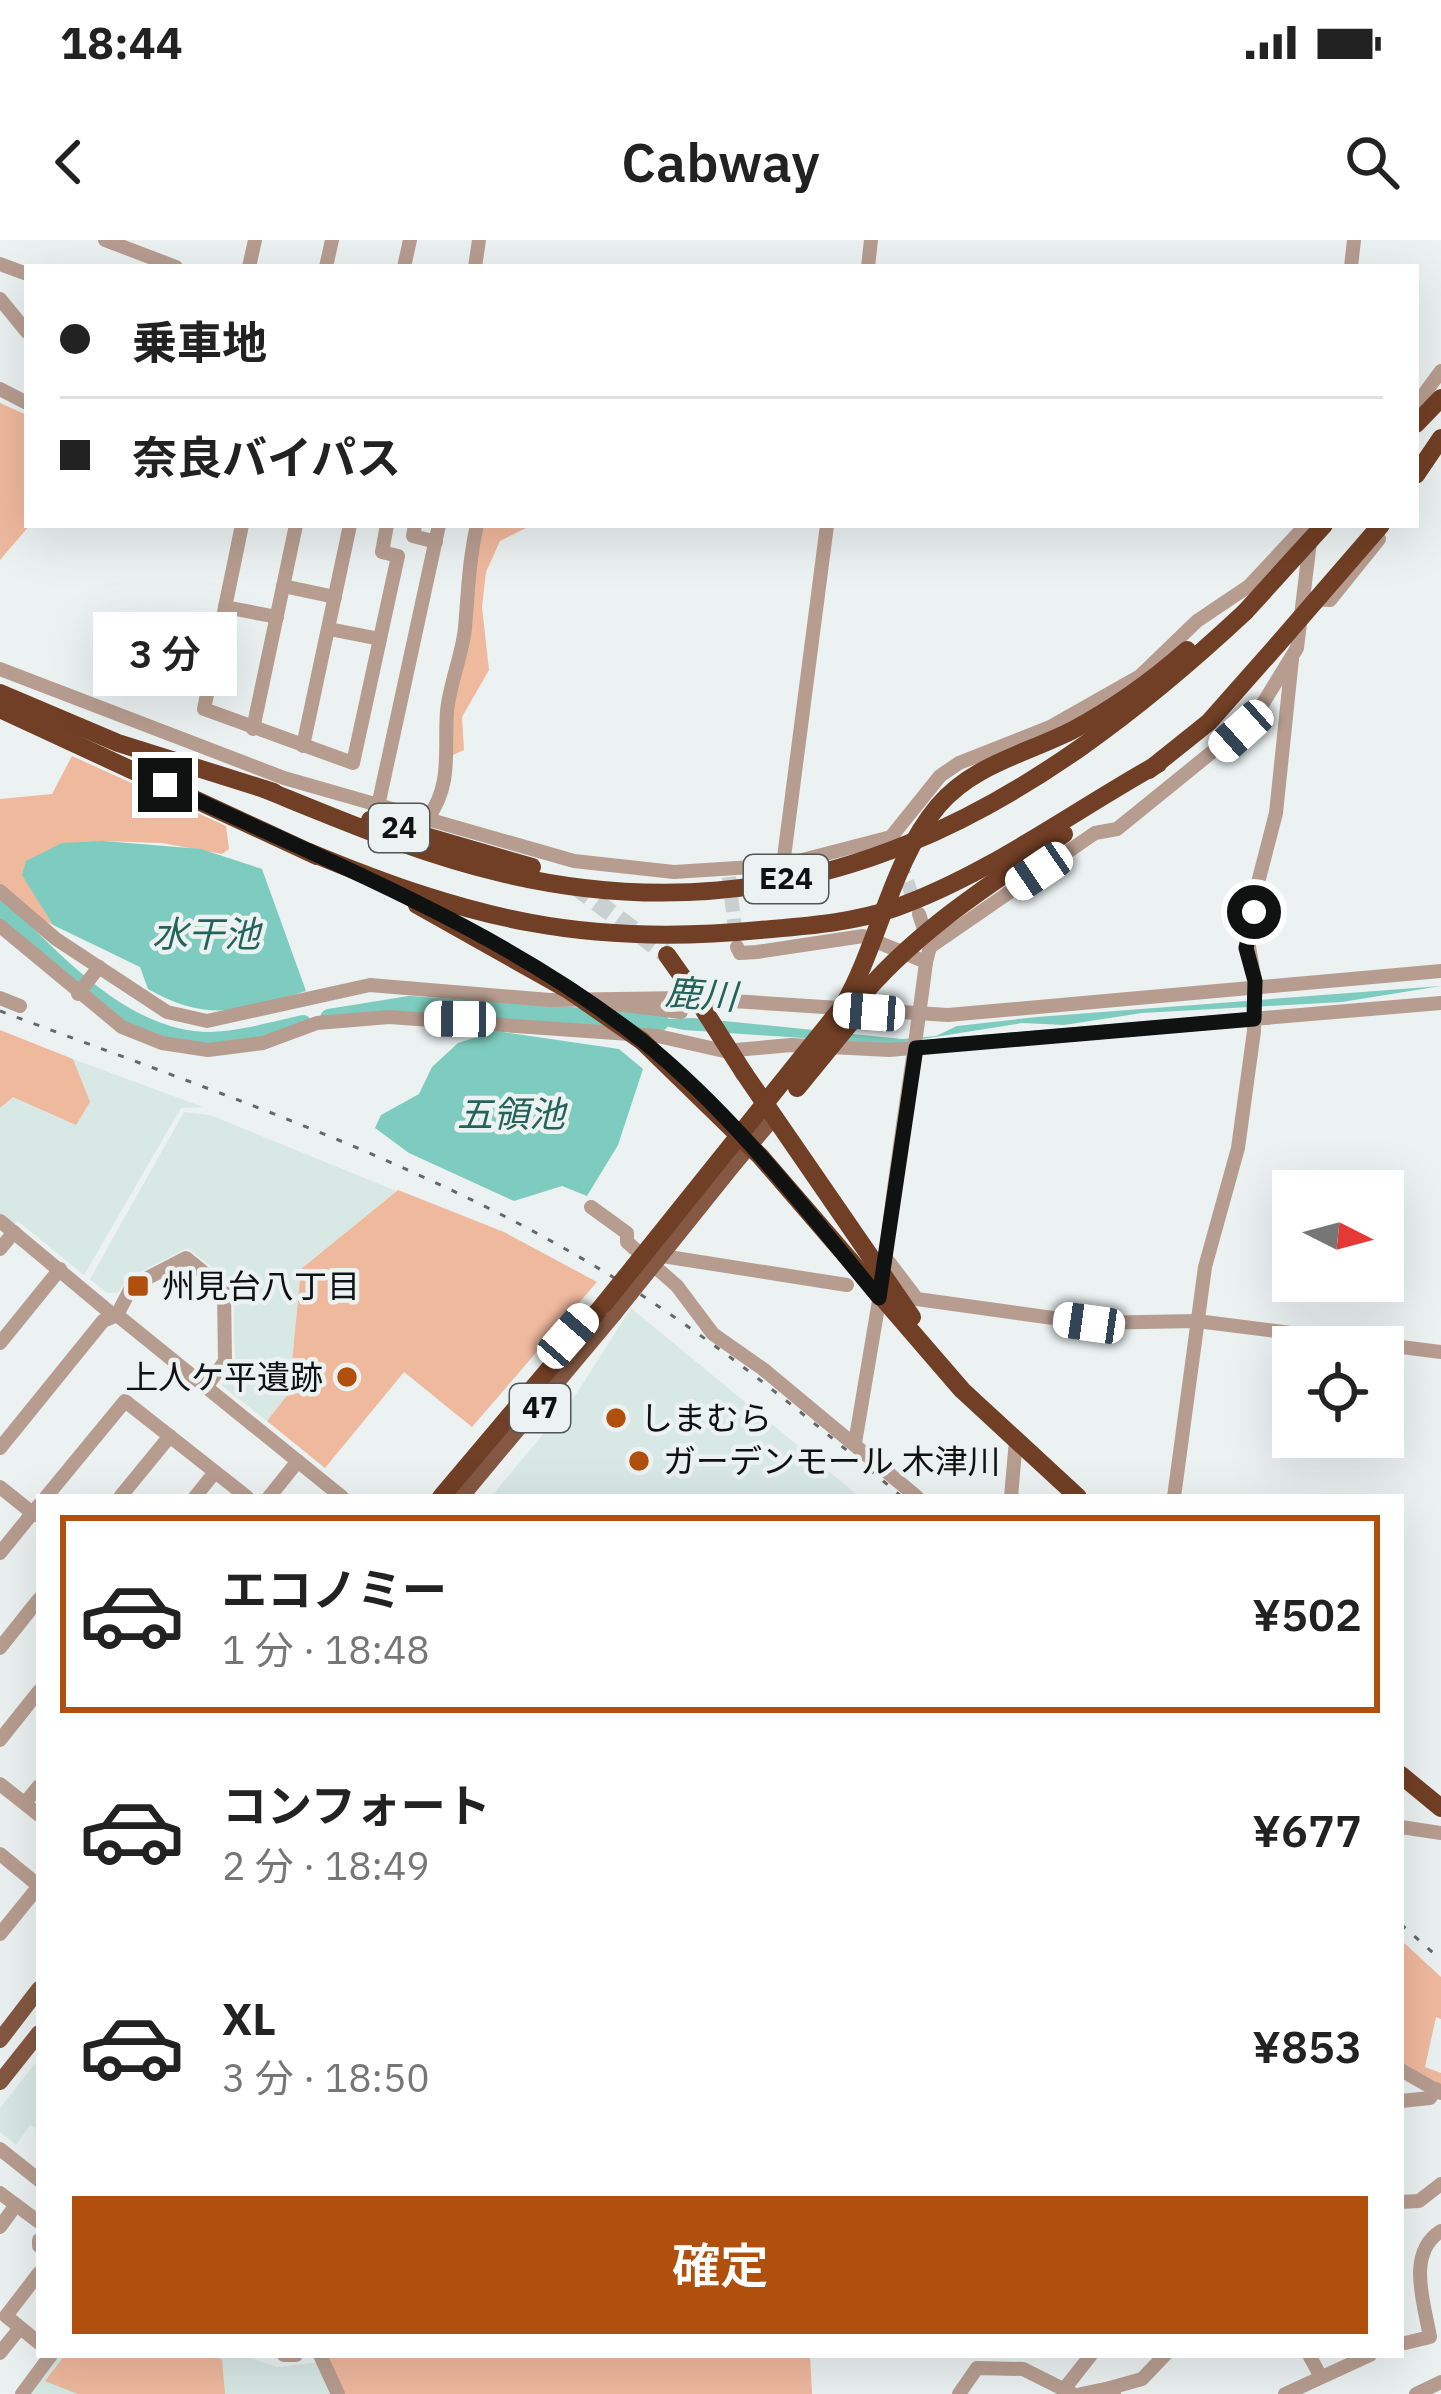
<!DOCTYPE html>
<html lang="ja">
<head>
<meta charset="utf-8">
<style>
	:root { --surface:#fff; --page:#f6f6f6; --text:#222; --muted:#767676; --line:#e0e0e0; --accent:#b1500d }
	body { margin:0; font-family:"IBM Plex Sans","Noto Sans JP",sans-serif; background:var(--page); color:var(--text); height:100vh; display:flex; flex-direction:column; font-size:45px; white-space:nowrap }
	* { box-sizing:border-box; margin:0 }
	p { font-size:39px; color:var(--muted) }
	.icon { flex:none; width:66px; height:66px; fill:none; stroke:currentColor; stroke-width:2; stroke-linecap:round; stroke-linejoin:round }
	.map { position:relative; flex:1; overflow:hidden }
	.details { position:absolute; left:36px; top:1254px; width:1368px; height:864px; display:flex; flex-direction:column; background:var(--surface); border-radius:0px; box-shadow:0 12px 48px #0002 }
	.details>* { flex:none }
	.guide { position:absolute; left:24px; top:24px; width:1395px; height:264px; border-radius:0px; box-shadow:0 12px 48px #0002; display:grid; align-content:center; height:264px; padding:0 36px; background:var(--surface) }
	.needle { width:78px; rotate:96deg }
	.buttons { position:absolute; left:1272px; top:930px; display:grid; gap:24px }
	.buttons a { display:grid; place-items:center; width:132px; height:132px; border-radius:0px; background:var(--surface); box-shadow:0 12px 48px #0002; font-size:60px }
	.end { position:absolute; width:54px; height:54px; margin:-27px; border:15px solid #101212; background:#fff; box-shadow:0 0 0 6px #fff }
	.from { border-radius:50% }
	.bubble { position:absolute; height:84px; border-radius:0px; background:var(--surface); box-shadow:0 12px 48px #0002; font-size:39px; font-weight:600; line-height:84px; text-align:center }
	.car { position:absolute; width:36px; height:72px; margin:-36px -18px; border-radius:15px; box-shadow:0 0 9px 3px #0007; background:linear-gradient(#fff 24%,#345 0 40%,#fff 0 76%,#345 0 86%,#fff 0) }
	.guide b { display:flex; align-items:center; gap:42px; height:114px; font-size:45px }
	.guide b+b { border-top:3px solid var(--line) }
	.guide i { width:30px; height:30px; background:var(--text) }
	ul { padding:21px 0 0; list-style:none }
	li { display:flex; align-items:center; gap:36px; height:198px; margin:0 24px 18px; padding:0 12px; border:6px solid transparent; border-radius:0px }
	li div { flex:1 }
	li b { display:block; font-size:45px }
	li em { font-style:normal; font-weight:600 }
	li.selected { border-color:var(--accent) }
	li>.icon { width:108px; height:108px; stroke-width:1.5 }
	.button { display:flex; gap:24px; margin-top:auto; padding:24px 36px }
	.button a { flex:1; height:138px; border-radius:0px; background:var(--accent); color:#fff; font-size:48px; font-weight:600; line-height:138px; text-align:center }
	.status { display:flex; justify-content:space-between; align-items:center; height:84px; padding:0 60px; background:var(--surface); direction:ltr }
	.status svg { height:33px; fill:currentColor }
	header { display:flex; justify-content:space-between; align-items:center; height:156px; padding:0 36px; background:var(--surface); font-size:54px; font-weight:600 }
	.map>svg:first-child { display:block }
	.built { fill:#d7e8e5 }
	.green { fill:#efb99e }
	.water { fill:#7eccbf }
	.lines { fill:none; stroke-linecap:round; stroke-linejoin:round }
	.river { stroke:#7eccbf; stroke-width:18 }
	.minor-tunnel { stroke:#cad0d0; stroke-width:14; stroke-dasharray:14 7; stroke-linecap:butt }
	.highway-tunnel { stroke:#cad0d0; stroke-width:18; stroke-dasharray:18 9; stroke-linecap:butt }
	.minor { stroke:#b79d90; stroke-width:14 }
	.major { stroke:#845842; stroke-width:16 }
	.highway { stroke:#713f25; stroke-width:18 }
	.rail { stroke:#646868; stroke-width:3; stroke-dasharray:6 12; stroke-linecap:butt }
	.major-bridge { stroke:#845842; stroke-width:16 }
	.highway-bridge { stroke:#713f25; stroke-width:18 }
	.route { stroke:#101212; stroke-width:15 }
	.poi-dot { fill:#b1500d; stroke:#ebf2f1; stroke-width:4.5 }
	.labels { text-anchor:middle; stroke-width:9; stroke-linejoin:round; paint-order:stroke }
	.shield { fill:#ebf2f1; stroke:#525555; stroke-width:3 }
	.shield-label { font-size:30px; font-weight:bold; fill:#101212 }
	.poi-label { font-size:33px; fill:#101212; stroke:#ebf2f1; text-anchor:start }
	.water-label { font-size:36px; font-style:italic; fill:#24635a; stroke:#ebf2f1 }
</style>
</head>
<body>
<div class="status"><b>18:44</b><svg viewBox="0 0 49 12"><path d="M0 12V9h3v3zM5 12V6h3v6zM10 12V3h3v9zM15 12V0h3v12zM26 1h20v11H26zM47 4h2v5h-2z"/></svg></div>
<header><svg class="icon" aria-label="back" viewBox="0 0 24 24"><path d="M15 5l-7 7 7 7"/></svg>Cabway<svg class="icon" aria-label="search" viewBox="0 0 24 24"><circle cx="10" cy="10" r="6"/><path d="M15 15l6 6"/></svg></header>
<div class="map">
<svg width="1441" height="2154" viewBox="0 0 1441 2154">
	<rect width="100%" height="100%" fill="#ebf2f1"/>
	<g class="built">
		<path d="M73,819l130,48 -22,1 -97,167 -66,-54 -6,5 -12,-10v-108l13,-12 77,6z"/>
		<path d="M184,872l26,3 186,76 -95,78 -12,124 -22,28 -46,-36 14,-25 -2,-77 -46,-35 -58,30 -11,14 -11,1 -17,-14z"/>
		<path d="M631,1068l229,189h-369l86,-104z"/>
		<path d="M39,1819v71l-9,-5 -14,20 -16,-13v-24z"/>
		<path d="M57,2115h184l36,12 44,-5 15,32h-309z"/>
	</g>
	<g class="green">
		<path d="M0,163l27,12 3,110 -30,35z"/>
		<path d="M481,285h51l-32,16 -14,31 -4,35 7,63 -27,47 2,33 -11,5 -2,-39z"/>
		<path d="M72,516l154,70 3,23 -7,5 -60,-11 -58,-2 -63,64 12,20 -23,-11 -30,-27v-88l52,-5z"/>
		<path d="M0,790l73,29 17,43 -14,23 -63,-28 -13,11z"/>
		<path d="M398,950l106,42 93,50 -125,145 -68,-55 -79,96 -58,-47 22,-28 12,-124z"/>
		<path d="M1401,1700l40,37v42l-5,-2 -11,50 16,6v14l-40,-21z"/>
		<path d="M65,2115h149l8,5 3,34h-147l-33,-13z"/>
		<path d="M335,2115h475l2,39h-468l-17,-35z"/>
	</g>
	<g class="water">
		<path d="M104,601l97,8 61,20 44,122c-61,20 -100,32 -158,-2l-8,-22 -87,-42 -31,-50 4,-14 36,-18z"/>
		<path d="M1441,746l-99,16 -200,11 -78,12 -42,-2 -131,21 -207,-14 -48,-10 58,-2 208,21 34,-3 21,-10 80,-9z"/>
		<path d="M496,791l123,18 24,20 -25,76 -31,51 -25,-10 -48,15 -105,-48 -34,-25 6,-13 38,-21 13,-27 26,-24z"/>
	</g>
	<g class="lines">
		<g class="river">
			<path d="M0,668c56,55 125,133 210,133 32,-1 62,-10 93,-17"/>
			<path d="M329,778l81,-13 250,17"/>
		</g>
		<g class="minor-tunnel">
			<path d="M900,622l17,47"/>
			<path d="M729,637l7,61"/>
		</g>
		<path class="highway-tunnel" d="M575,646l92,69"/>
		<g class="minor">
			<path d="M105,0l71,27"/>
			<path d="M0,24l27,10"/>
			<path d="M249,27l6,-27"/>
			<path d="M326,27l6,-27"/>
			<path d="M404,27l6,-27"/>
			<path d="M475,27l4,-27"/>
			<path d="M868,27l3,-27"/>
			<path d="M1351,27l3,-27"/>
			<path d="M0,59l27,33"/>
			<path d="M0,149l27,14"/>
			<path d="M1416,165l25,-34"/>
			<path d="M242,285l-38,184 149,54 45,-207 -16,-4 5,-27"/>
			<path d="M415,285l-2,11 23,6"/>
			<path d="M283,346l52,11"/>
			<path d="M1311,359l19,1 49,-61"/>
			<path d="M225,367l52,10"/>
			<path d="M329,389l51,10"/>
			<path d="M0,429l284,109 290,83 100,11 109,-7 108,-28 49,-61 19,-13 91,-36 90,-51 57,-55 52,-35 57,-61"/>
			<path d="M253,489l43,-204"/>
			<path d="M303,506l47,-221"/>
			<path d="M378,566l61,-281"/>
			<path d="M427,579c26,-34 17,-69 20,-108 3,-29 15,-55 18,-83 3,-36 4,-68 12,-103"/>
			<path d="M783,625l44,-340"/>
			<path d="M0,651l56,48 111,73 40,9 163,-36 180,15 135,-2 263,17 493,-44"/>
			<path d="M0,686l122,101 40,16 46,7 55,-7 54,-20 72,-6 269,19 66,15 67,-6 98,5 552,-47"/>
			<path d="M737,707l3,6 17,-1 106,-16 63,26 4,-15 -11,-33"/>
			<path d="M930,707l165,-114 22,-4 137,-111 43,-70 13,-106"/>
			<path d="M78,754l21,-27"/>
			<path d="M0,758l20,8"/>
			<path d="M615,764l66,8"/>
			<path d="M591,967l36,26v9l50,44 36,48 50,35 154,128"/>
			<path d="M0,981l113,94"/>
			<path d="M0,1009l14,-17"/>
			<path d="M656,1015l191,30"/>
			<path d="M885,1017l32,42 172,24 108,-2 244,31"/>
			<path d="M885,1021c11,-101 29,-201 41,-299"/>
			<path d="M117,1075l15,-29 54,-28 38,31 1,72 -18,25"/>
			<path d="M0,1103l60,-74"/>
			<path d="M855,1203l26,-154"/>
			<path d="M0,1208l103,-127 14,-6 225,182"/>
			<path d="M0,1247l35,28"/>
			<path d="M46,1257l79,-96 122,96"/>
			<path d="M120,1257l50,-61"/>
			<path d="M195,1257l20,-25"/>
			<path d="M269,1257l29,-36"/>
			<path d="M1011,1257l5,-57"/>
			<path d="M1174,1257l31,-230 33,-119 16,-117 1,-50 -9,-52 30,-116 16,-154"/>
			<path d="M0,1313l39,-48"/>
			<path d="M0,1408l39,-49"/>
			<path d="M0,1500l39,-49"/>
			<path d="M0,1544l39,31"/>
			<path d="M25,1563l14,-17"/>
			<path d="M1401,1587l40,6"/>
			<path d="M0,1614l39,32"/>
			<path d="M0,1694l39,-48"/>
			<path d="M1401,1830l40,23"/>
			<path d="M1401,1861l29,-3 6,-9"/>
			<path d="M0,1909l39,31"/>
			<path d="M0,1953l39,29"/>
			<path d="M1401,1962l18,-1 22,-17"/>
			<path d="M0,1987l16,-22"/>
			<path d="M39,2000v6"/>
			<path d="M39,2033l-33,43 33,27"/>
			<path d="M1401,2104l29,-7c-6,-35 -24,-84 11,-106"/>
			<path d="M0,2113l20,-25"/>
			<path d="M284,2115h12"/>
			<path d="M320,2115l18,39"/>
			<path d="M1309,2115l12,22"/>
			<path d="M1065,2148l26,-33"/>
			<path d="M1110,2148l32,-9 23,-24"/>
			<path d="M22,2154l29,-39"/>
			<path d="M959,2154l18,-26 46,1 50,25"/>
			<path d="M1081,2154l29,-6 4,6"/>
			<path d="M1285,2154l85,-39"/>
			<path d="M1416,2154l25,-12"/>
		</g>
		<g class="major">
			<path d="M735,923l39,-46"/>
			<path d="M461,1257l153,-183"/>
			<path d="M0,1800l39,-51"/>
			<path d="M0,1842l39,-49"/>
		</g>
		<g class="highway">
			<path d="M1416,184l25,-26"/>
			<path d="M1416,235l25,-37"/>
			<path d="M0,453l118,50 156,49"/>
			<path d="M0,469l317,147"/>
			<path d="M1149,530l60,-48 69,-78"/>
			<path d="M264,549c79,32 158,66 241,85 301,70 528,-64 740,-262"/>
			<path d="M370,580l162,47"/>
			<path d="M309,612c161,67 276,95 451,78 45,-4 92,-7 135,-22 93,-33 177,-96 263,-144"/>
			<path d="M417,665l153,86"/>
			<path d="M667,715l17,24"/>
			<path d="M642,801l118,115 202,234 116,107"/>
			<path d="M744,833l168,244"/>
			<path d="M441,1257l163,-193"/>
			<path d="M1401,1535l40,33"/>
		</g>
		<g class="rail">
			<path d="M0,771c204,77 416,147 603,260 108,65 204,145 299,226"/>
			<path d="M1401,1684l40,36"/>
		</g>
		<path class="major-bridge" d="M614,1074l121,-151"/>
		<g class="highway-bridge">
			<path d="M1245,372l79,-87"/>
			<path d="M1278,404l103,-119"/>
			<path d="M684,739l60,94"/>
			<path d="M570,751l72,50"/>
			<path d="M855,764c59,-72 134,-119 209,-170"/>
			<path d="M797,848l72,-88"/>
			<path d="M604,1064l239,-298c36,-62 48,-144 95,-200 36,-42 88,-52 135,-76 41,-22 79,-49 114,-80"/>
		</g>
	</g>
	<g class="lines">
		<path class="route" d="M165,545c162,77 340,145 480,258 90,73 161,167 234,255l37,-250 338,-29 1,-38 -9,-33 8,-36"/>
	</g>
	<g class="poi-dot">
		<rect x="126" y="1034" width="24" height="24" rx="6"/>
		<circle cx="347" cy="1137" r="12"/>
		<circle cx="616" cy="1178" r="12"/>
		<circle cx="639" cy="1221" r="12"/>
	</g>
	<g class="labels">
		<g class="shield">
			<rect x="369" y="564" width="60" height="48" rx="9"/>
			<rect x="744" y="615" width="84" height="48" rx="9"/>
			<rect x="510" y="1144" width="60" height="48" rx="9"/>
		</g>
		<g class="shield-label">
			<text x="399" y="598">24</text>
			<text x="786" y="649">E24</text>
			<text x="540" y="1178">47</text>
		</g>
		<g class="poi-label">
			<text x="162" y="1058">州見台八丁目</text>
			<text x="323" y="1149" text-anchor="end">上人ケ平遺跡</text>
			<text x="640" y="1190">しまむら</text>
			<text x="663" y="1233">ガーデンモール 木津川</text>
		</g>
		<g class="water-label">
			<text x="206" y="707">水干池</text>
			<text transform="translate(701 754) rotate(4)" y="13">鹿川</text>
			<text x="511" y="887">五領池</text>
		</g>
	</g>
</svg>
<div class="buttons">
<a><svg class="needle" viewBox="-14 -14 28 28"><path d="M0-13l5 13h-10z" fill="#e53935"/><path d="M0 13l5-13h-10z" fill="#767676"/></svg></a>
<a><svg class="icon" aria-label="locate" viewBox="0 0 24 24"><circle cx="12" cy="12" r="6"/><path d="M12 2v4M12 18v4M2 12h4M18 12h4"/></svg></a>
</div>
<i class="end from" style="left:1254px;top:672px"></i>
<i class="end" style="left:165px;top:545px"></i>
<div class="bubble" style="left:93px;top:372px;width:144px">3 分</div>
<i class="car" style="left:1241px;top:491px;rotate:228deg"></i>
<i class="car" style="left:1039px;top:631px;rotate:236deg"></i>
<i class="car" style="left:869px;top:772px;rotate:274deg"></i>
<i class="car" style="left:460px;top:779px;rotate:271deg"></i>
<i class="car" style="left:1089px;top:1083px;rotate:278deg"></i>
<i class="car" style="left:568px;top:1096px;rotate:41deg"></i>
<div class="guide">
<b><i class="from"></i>乗車地</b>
<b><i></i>奈良バイパス</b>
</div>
<section class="details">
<ul>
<li class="selected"><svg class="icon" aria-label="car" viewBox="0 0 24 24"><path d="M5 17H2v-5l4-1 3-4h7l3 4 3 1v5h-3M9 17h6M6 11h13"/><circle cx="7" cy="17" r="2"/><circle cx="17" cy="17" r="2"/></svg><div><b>エコノミー</b><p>1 分 · 18:48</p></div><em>¥502</em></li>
<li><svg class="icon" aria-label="car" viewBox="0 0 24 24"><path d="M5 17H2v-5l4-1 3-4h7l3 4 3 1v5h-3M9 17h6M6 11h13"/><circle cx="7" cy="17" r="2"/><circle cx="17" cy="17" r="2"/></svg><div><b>コンフォート</b><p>2 分 · 18:49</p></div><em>¥677</em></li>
<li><svg class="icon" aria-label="car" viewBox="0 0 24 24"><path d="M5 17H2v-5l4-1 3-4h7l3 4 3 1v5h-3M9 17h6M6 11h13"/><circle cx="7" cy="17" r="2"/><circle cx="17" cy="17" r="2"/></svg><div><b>XL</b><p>3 分 · 18:50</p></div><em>¥853</em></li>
</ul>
<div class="button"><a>確定</a></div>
</section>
</div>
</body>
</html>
